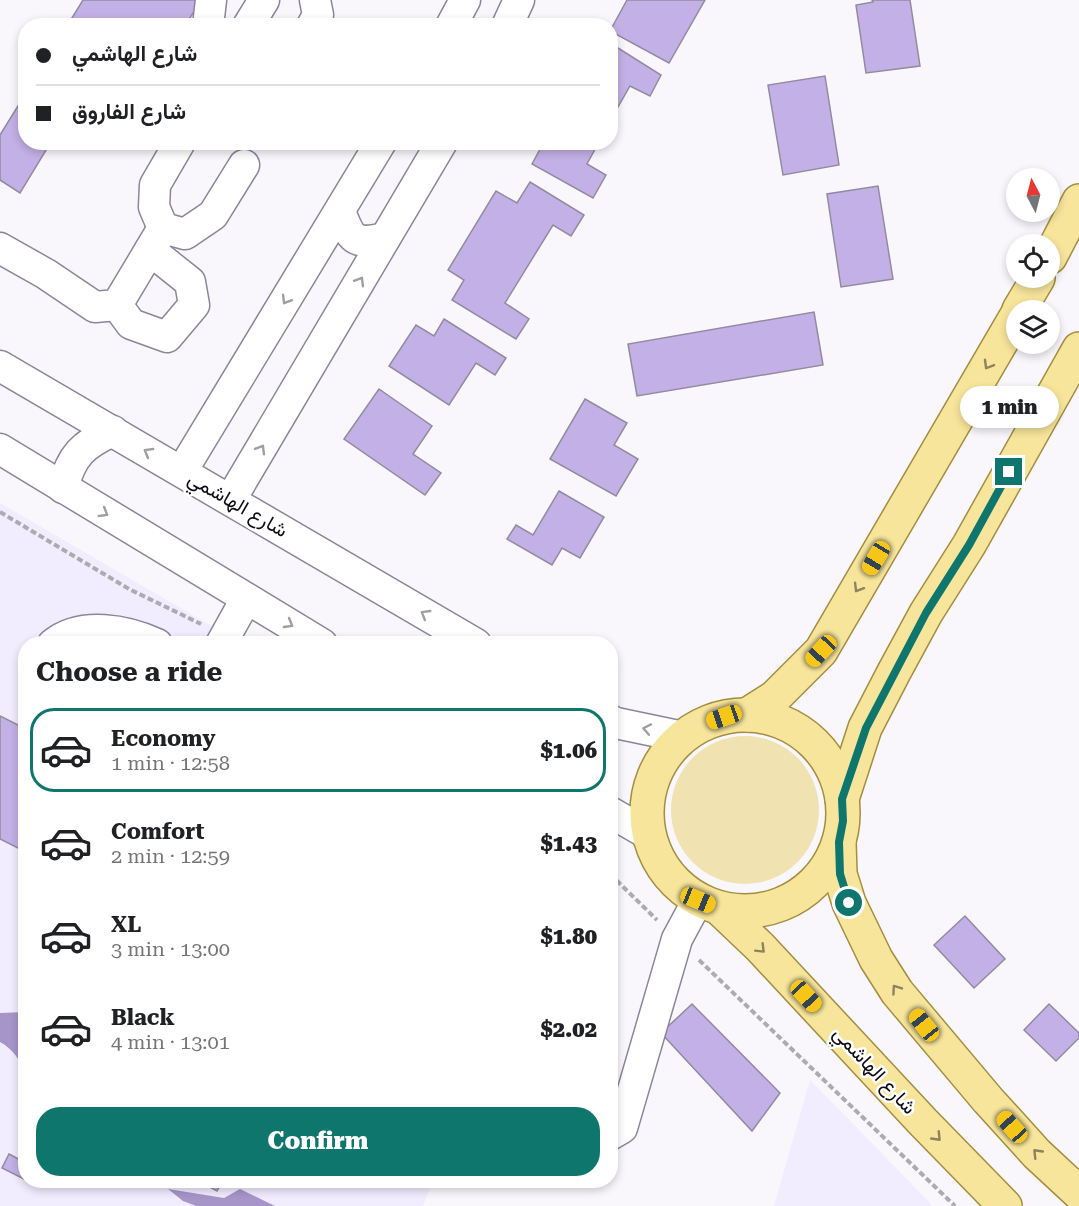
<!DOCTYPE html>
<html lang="en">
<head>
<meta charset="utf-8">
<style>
	:root { --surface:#fff; --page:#f2f2f2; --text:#202124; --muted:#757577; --line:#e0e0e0; --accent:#0f766e }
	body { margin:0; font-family:"Roboto Serif",Vazirmatn,serif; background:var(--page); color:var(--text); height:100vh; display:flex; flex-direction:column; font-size:22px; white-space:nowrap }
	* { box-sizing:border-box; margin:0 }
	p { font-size:20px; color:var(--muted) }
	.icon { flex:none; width:33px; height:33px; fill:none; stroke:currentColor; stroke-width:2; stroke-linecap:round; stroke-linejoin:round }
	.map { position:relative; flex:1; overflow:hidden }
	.details { position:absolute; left:18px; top:636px; width:600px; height:552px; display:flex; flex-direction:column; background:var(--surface); border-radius:24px; box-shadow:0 3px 9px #0003 }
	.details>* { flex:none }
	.hud { position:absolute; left:18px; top:18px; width:600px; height:132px; border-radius:24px; box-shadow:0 3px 9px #0003; display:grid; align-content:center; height:132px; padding:0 18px; background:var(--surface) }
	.needle { width:39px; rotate:353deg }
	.fabs { position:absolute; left:1006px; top:168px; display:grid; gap:12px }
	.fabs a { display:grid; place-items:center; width:54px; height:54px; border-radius:50%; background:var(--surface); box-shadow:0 3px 9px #0003; font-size:30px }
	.end { position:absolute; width:27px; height:27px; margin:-14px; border:8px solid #0f766e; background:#fff; box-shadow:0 0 0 3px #fff }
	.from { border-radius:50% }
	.bubble { position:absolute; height:42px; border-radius:21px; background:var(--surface); box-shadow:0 3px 9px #0003; font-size:20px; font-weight:800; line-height:42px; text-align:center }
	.car { position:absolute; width:18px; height:36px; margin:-18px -9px; border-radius:8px; box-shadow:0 0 4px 2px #0007; background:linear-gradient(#f5c518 24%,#345 0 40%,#f5c518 0 76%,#345 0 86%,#f5c518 0) }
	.hud b { display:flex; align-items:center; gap:21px; height:57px; font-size:22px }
	.hud b+b { border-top:2px solid var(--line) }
	.hud i { width:15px; height:15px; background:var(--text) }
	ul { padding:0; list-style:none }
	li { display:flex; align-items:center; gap:18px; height:84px; margin:0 12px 9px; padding:0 6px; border:3px solid transparent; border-radius:24px }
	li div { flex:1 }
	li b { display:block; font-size:22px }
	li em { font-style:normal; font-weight:800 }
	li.current { border-color:var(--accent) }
	li>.icon { width:54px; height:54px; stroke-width:1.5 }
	h2 { padding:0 18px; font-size:27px; line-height:72px }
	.cta { display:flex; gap:12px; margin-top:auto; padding:12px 18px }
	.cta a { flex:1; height:69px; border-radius:24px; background:var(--accent); color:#fff; font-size:24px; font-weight:800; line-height:69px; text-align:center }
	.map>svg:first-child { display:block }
	.built { fill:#f2ecff }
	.green { fill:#f0e2b1 }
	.water { fill:#a795c9 }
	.building { fill:#c3b0e6; stroke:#928ba0; stroke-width:1.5 }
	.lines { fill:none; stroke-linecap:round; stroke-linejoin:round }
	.minor-casing { stroke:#8c859a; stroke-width:33 }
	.major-casing { stroke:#a28d40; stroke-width:36 }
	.path { stroke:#adabb0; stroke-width:4; stroke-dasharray:6 3; stroke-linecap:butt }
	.minor { stroke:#fff; stroke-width:30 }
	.major { stroke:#f7e59b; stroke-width:33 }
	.oneway { stroke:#9f9ea1 }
	.oneway2 { stroke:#8e835e }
	.route { stroke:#0f766e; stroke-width:8 }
	.labels { text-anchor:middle; stroke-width:5; stroke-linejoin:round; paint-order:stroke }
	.street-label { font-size:20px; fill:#0e0c13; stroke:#fff }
</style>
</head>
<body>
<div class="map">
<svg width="1079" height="1206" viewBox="0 0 1079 1206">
	<rect width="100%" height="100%" fill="#f9f7fc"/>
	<g class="built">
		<path d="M0,503l241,140 -215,1v536l407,1 -10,25h-423z"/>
		<path d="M810,1080l123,126h-159z"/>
	</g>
	<circle class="green" cx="745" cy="810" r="74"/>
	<g class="water">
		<path d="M25,1012h1l-1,62c-4,-13 -12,-25 -25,-32v-29z"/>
		<path d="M168,1189l56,9 16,-9 35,17h-79l-13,-5z"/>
	</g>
	<g class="building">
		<path d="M83,0h118l-16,26h-118z"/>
		<path d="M627,0h78l-36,63 -59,-32z"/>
		<path d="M872,0h38l10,66 -54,7 -10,-68 17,-3z"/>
		<path d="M610,43l51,32 -11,21 -20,-10 -20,35z"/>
		<path d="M825,76l14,89 -56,10 -15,-90z"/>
		<path d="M26,93v49h25l-31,51 -20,-13v-45z"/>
		<path d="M544,142h55l-12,22 19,11 -13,23 -61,-34z"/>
		<path d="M530,182l54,33 -13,21 -18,-11 -48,78 24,16 -13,20 -64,-39 12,-20 -16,-10 48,-79 21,12z"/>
		<path d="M878,186l15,93 -52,8 -14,-93z"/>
		<path d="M814,312l9,53 -186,31 -9,-52z"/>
		<path d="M444,319l62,39 -11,17 -19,-12 -27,42 -60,-39 27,-41 18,11z"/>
		<path d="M379,389l53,37 -19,28 28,19 -16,22 -81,-56z"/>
		<path d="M585,399l42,24 -13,22 24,14 -22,37 -66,-37z"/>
		<path d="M559,491l45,26 -24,41 -18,-10 -10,17 -45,-26 9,-14 17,10z"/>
		<path d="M0,716l26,13v123l-26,-13z"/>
		<path d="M965,916l40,43 -31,29 -40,-43z"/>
		<path d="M692,1004l88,89 -28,38 -91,-98z"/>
		<path d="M1049,1004l30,29v5l-23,23 -32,-31z"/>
		<path d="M9,1154l17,9v17l-24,-12z"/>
		<path d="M26,1180h13l-3,6z"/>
		<path d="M171,1180h15l-4,7z"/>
		<path d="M197,1180h26l-6,11z"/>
	</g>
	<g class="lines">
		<g class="minor-casing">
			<g id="minor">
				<path d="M208,26l3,-26"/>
				<path d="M248,26l16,-26"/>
				<path d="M312,26l6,-11 -3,-15"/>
				<path d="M451,26l14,-26"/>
				<path d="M507,26l12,-26"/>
				<path d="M180,142l-25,43 -1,22 9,21 22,6 28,-19 31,-50"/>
				<path d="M340,211c11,29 14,34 45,27"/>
				<path d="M0,248l46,26 49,33 22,-2 46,-77"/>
				<path d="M117,305l14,19 36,13 27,-32 -4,-23 -40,-32"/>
				<path d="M0,366l476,278"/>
				<path d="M0,449l322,195"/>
				<path d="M182,471l199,-329"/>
				<path d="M63,488c8,-32 20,-44 50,-57"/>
				<path d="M231,499l211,-357"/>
				<path d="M53,644c28,-23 74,-14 104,0"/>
				<path d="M221,644l25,-45"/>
				<path d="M610,720l6,3 67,14"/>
				<path d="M610,812l38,22"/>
				<path d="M610,1135l12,-7 55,-189 21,-39"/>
			</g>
		</g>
		<g class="major-casing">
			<g id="major">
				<path d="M1050,257l29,-56"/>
				<path d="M1019,310l19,-32"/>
				<path d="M747,715l28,-18 46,-46 196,-336"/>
				<circle cx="745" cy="813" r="98"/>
				<path d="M842,799l23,-71 29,-56 32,-59 43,-68 110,-196"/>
				<path d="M839,842l1,32 9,29 27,56 21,33 91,108 49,54 42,39"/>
				<path d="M719,908l41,39 163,175 82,84"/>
			</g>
		</g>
		<g class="path">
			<path d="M0,512l129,77 72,35"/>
			<path d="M610,874l47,46"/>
			<path d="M699,960l256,246"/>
		</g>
		<use href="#minor" class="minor"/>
		<use href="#major" class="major"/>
	</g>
	<defs><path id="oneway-chevron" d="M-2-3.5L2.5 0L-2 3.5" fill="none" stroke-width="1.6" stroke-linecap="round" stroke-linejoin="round" transform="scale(1.5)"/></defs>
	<g class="oneway">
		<use href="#oneway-chevron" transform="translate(360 281) rotate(-59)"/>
		<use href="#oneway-chevron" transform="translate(286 300) rotate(121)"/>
		<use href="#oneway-chevron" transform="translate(261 449) rotate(-59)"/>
		<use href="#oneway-chevron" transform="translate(148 452) rotate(-150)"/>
		<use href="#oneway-chevron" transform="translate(104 513) rotate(31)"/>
		<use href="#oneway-chevron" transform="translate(425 614) rotate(-149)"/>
		<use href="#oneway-chevron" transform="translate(289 624) rotate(30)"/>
		<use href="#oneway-chevron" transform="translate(647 729) rotate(-169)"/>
	</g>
	<g class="oneway2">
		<use href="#oneway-chevron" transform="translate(988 365) rotate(120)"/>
		<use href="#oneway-chevron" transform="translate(858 588) rotate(121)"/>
		<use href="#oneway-chevron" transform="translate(761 949) rotate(45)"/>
		<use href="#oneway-chevron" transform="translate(896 989) rotate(-125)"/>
		<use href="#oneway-chevron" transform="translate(937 1137) rotate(46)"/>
		<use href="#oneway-chevron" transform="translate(1037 1153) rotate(-134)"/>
	</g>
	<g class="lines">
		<path class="route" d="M849,903l-9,-29 -1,-32 4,-21 -1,-22 24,-71 60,-115 43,-68 40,-73"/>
	</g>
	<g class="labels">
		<g class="street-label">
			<text transform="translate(238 504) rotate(30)" y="7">شارع الهاشمي</text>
			<text transform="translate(875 1070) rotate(47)" y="7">شارع الهاشمي</text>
		</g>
	</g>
</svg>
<div class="fabs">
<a><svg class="needle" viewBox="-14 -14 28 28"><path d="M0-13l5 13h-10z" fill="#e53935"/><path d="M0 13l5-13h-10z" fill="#757577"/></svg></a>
<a><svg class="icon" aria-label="locate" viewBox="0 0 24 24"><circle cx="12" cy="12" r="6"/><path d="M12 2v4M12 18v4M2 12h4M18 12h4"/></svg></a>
<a><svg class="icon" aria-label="layers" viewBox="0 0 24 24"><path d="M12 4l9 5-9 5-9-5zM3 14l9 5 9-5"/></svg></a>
</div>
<i class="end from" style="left:849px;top:903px"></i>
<i class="end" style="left:1009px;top:472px"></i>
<div class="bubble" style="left:960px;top:386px;width:99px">1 min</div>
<i class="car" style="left:876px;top:558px;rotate:211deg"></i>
<i class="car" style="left:821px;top:651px;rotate:223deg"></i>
<i class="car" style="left:724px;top:717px;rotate:251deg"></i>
<i class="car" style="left:698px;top:900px;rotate:112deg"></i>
<i class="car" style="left:806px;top:996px;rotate:137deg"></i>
<i class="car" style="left:924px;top:1025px;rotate:321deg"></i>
<i class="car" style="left:1012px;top:1127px;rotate:318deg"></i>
<div class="hud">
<b><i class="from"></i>شارع الهاشمي</b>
<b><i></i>شارع الفاروق</b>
</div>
<section class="details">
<h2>Choose a ride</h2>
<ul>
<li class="current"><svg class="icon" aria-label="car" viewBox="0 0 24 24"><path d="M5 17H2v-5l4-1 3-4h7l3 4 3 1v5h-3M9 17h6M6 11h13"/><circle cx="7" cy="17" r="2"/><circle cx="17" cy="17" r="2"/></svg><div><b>Economy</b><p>1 min · 12:58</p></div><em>$1.06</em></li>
<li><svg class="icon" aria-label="car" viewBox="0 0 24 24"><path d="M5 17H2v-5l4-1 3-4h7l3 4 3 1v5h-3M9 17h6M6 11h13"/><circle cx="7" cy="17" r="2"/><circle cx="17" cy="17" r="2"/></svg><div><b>Comfort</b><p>2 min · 12:59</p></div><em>$1.43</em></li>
<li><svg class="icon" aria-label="car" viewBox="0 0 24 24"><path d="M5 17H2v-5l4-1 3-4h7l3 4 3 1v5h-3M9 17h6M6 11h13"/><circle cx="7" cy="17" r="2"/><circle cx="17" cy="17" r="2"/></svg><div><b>XL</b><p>3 min · 13:00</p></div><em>$1.80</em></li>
<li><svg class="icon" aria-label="car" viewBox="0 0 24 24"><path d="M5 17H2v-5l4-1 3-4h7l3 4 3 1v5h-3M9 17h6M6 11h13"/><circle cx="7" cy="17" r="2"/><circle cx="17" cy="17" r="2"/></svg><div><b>Black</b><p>4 min · 13:01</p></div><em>$2.02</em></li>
</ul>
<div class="cta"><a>Confirm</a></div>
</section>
</div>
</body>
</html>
